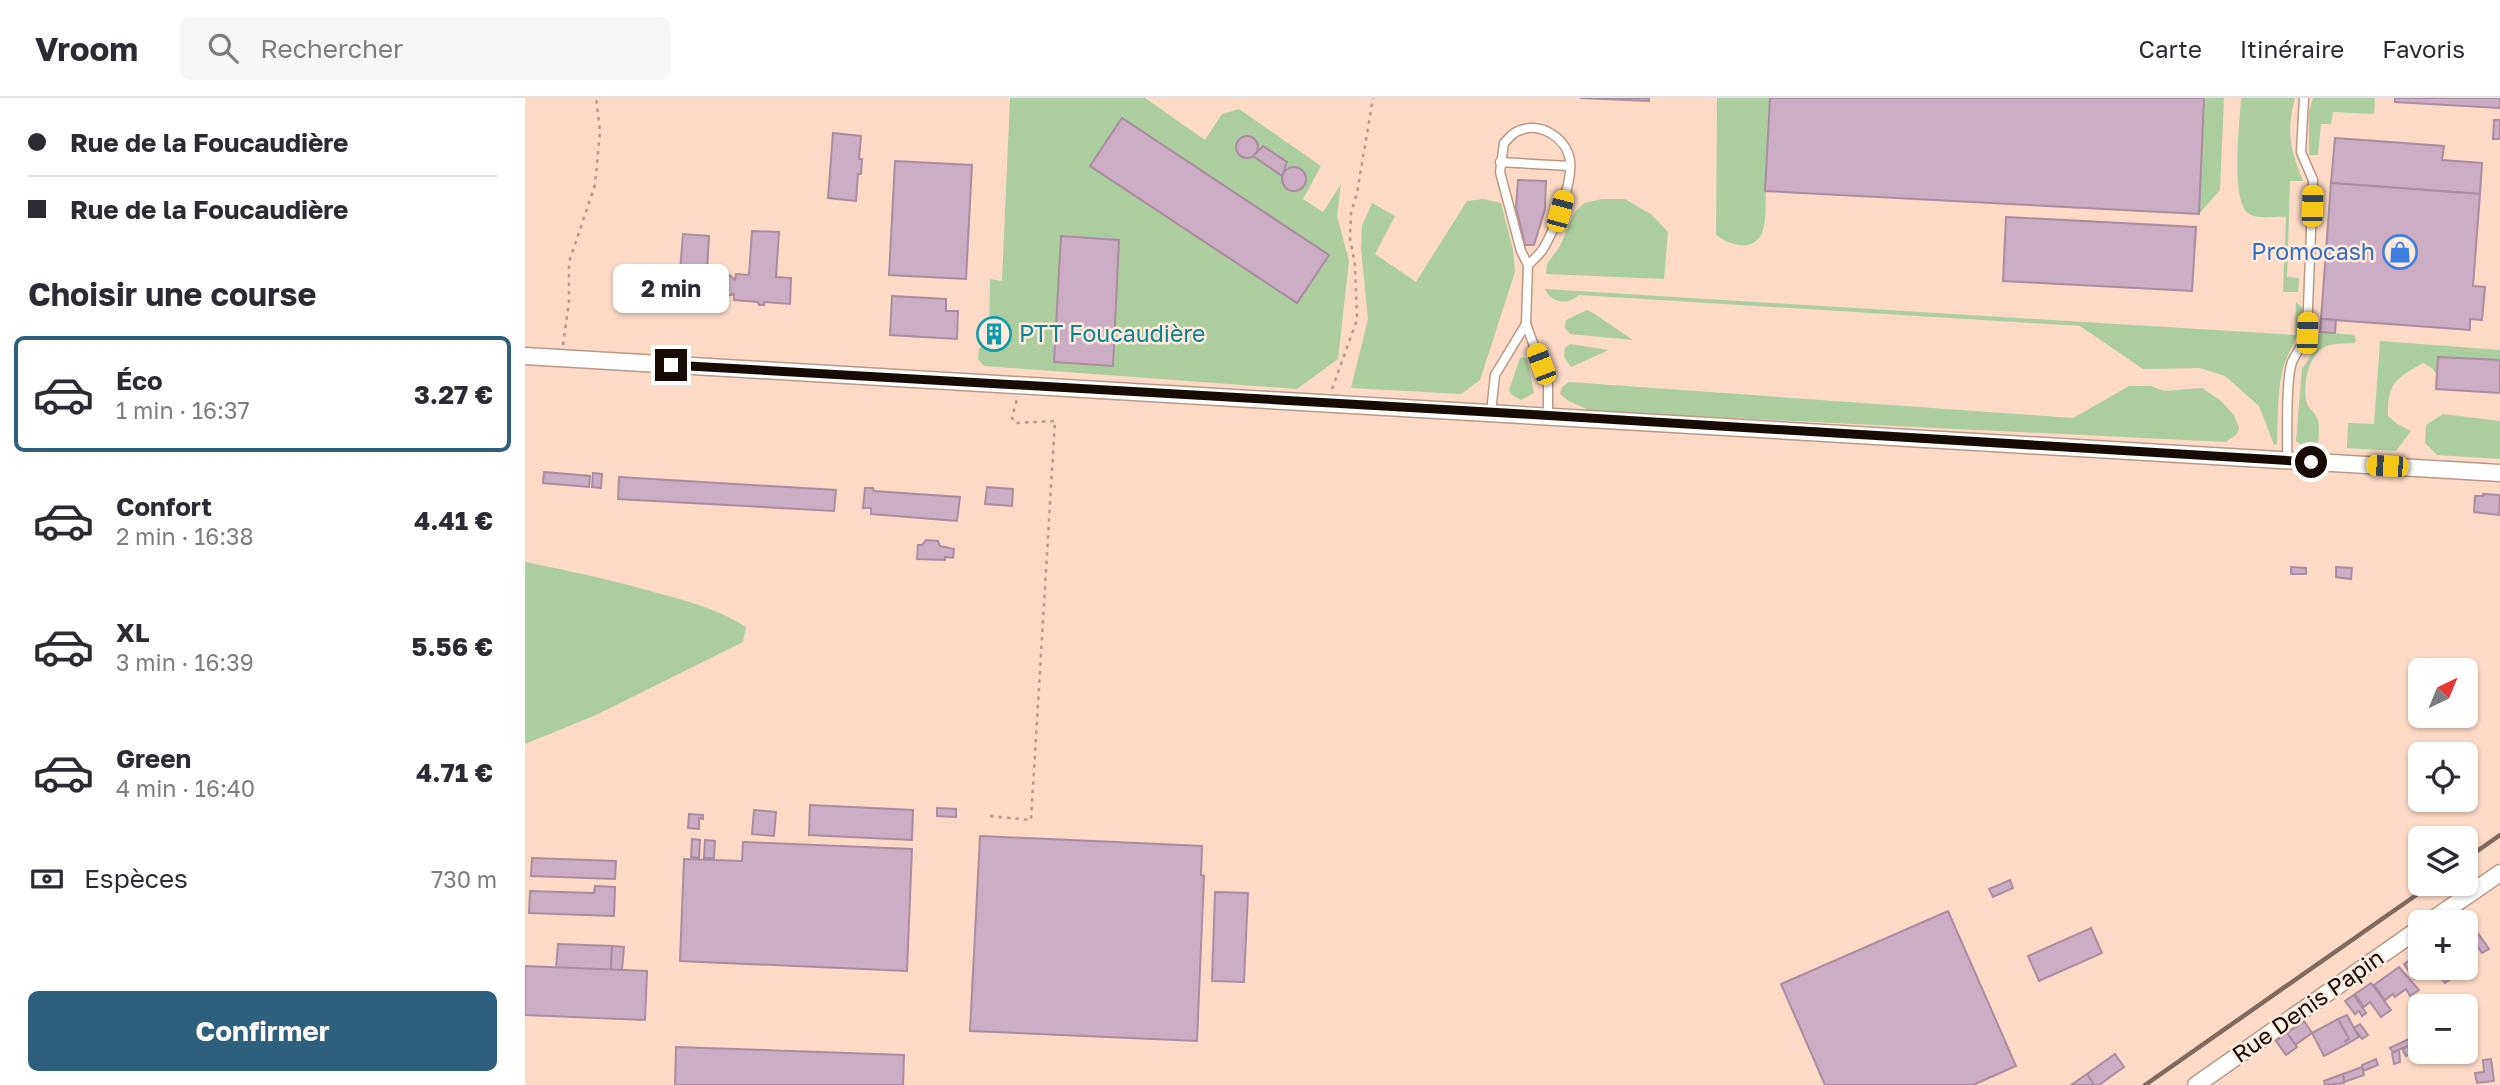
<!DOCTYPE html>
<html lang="fr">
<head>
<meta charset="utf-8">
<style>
	:root { --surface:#fff; --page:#f7f7f7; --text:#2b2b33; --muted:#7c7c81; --line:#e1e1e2; --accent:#2e607d }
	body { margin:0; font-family:"Golos Text",sans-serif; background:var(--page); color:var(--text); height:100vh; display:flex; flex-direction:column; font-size:26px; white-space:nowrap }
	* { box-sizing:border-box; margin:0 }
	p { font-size:23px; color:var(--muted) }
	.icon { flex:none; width:38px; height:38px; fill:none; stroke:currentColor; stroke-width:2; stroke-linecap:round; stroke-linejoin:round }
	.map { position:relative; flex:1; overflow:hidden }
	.drawer { display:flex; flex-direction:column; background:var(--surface); width:525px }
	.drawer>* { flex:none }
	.banner { display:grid; align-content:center; height:154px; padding:0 28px; background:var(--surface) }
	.needle { width:46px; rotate:43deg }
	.buttons { position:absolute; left:1883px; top:560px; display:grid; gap:14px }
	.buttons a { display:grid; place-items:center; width:70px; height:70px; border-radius:10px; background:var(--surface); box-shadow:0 2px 5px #0004; font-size:35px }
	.end { position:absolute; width:32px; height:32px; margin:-16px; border:9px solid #160c05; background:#fff; box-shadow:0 0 0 4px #fff }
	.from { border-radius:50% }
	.bubble { position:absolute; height:49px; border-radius:10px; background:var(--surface); box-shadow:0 2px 5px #0004; font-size:23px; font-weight:700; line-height:49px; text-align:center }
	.car { position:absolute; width:21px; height:42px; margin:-21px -10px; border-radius:9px; box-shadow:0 0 5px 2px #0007; background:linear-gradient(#f5c518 24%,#345 0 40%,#f5c518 0 76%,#345 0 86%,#f5c518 0) }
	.banner b { display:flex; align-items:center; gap:24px; height:66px; font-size:26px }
	.banner b+b { border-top:2px solid var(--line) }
	.banner i { width:18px; height:18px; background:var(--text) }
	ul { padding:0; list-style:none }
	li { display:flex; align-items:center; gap:21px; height:116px; margin:0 14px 10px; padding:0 14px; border:4px solid transparent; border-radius:10px }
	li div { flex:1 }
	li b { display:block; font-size:26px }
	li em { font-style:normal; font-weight:700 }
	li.selected { border-color:var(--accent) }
	li>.icon { width:63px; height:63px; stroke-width:1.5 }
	h2 { padding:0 28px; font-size:32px; line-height:84px }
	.pay { display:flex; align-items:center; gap:18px; height:77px; padding:0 28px; font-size:26px }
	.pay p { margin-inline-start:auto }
	.primary-button { display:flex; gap:14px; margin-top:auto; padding:14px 28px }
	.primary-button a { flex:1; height:80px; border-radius:10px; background:var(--accent); color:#fff; font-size:28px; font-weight:700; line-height:80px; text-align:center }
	header { display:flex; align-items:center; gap:42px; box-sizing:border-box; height:98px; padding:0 35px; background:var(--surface); border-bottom:2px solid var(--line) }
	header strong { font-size:33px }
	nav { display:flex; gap:38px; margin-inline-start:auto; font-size:24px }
	.search { width:490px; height:63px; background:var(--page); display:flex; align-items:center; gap:18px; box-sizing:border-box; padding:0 24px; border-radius:10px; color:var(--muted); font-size:26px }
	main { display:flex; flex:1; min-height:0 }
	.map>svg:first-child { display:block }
	.green { fill:#acce9e }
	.building { fill:#cdadc3; stroke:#ab8ca2; stroke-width:2 }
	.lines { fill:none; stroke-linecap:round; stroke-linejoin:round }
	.lane-casing { stroke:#b99985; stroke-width:11 }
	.street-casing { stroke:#b99985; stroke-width:19 }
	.path { stroke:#b69c8b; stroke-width:2.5; stroke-dasharray:3.5 5; stroke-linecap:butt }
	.lane { stroke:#fff; stroke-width:8 }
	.street { stroke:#fff; stroke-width:16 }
	.rail { stroke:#7f6a5d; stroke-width:4.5 }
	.route { stroke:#160c05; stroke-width:9 }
	.labels { text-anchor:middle; stroke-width:5; stroke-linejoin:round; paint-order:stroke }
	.shop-label { font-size:23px; fill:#366cbe; stroke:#ffebdd; text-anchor:end }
	.culture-label { font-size:23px; fill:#0d838f; stroke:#ffebdd; text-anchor:start }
	.street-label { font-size:23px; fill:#160c05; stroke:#ffebdd }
</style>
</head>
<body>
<header>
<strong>Vroom</strong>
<div class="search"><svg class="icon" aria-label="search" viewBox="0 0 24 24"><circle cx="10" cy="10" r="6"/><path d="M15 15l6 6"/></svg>Rechercher</div>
<nav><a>Carte</a><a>Itinéraire</a><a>Favoris</a></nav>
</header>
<main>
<section class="drawer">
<div class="banner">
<b><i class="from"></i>Rue de la Foucaudière</b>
<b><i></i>Rue de la Foucaudière</b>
</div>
<h2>Choisir une course</h2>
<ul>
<li class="selected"><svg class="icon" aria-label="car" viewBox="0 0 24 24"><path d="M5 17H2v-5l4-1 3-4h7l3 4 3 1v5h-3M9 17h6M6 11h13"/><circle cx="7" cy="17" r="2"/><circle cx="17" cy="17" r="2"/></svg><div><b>Éco</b><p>1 min · 16:37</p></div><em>3.27 €</em></li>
<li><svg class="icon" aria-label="car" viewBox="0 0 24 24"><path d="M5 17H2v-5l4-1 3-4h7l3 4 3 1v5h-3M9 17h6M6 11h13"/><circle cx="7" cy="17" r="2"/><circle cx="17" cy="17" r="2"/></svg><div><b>Confort</b><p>2 min · 16:38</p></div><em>4.41 €</em></li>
<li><svg class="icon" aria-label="car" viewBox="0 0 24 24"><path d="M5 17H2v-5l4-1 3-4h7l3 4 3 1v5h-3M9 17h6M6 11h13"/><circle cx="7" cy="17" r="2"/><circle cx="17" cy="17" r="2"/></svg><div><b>XL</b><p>3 min · 16:39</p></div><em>5.56 €</em></li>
<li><svg class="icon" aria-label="car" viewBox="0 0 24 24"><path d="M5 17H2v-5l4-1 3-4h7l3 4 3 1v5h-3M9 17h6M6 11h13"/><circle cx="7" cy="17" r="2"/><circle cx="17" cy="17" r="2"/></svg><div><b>Green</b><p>4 min · 16:40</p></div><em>4.71 €</em></li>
</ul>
<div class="pay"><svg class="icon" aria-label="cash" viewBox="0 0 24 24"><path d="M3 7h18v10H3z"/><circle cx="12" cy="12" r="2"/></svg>Espèces<p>730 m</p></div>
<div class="primary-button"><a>Confirmer</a></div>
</section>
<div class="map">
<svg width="1975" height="987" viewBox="0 0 1975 987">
	<rect width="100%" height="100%" fill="#fcdac5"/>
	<g class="green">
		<path d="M485,0h135l60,42 17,-26 17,-5 82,57 -18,33 20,13 18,-28 -4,32 12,45 -11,98 -41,30 -313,-23 -6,-7 1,-10 10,-10 1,-60 12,2z"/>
		<path d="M1192,0h53c-2,31 -3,61 -4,92 -1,13 1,31 -4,43 -9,20 -33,12 -46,2z"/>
		<path d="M1679,0h20l-4,92 -21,24z"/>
		<path d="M1716,0h54c-9,35 -5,50 8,83h-13l-3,96 12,1 -1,14h-15l3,-75c-11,-1 -29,3 -38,-4 -18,-14 -8,-92 -7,-115z"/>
		<path d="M1788,0h62l-1,16 -41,-2 -2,12h-10l-3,31h-9v-44z"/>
		<path d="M958,101l18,4 12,47 2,22 -35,108 -19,14 -110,-6 17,-69 -7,-70 1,-23 10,-23 23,13 -20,38 41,28 51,-81z"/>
		<path d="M1077,101h23l27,16 16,17 -4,47 -118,-5 1,-10 13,-18 14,-33 10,-10z"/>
		<path d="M1020,191l750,46 1,-33 6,5c3,25 -15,42 -20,66 -5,22 -4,48 -5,71l-3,1 -15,-39 -34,-30 -25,-8 -57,1 -63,-43 -501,-31c-10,10 -28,9 -34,-6z"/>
		<path d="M1062,212l6,3 40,27 -63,-6 -5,-6 1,-8z"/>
		<path d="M1795,234l34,3 2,4 -1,4c-9,1 -20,0 -28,3 -18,7 -24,36 -21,54 1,8 8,11 11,18 4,7 1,20 1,27l-5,4 -7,-1 -10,-7 6,-72 8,-12z"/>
		<path d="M1855,243l120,9v10l-62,-3 -1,18 -5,-7 -9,-5c-27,15 -36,20 -35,53l9,8 14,7 -15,20 -49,-3 1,-25 26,1z"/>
		<path d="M1045,246l39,6 -38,17 -7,-10 1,-9z"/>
		<path d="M999,259l3,2 7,34 -13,7 -10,-6 -2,-4 11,-32z"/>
		<path d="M1044,284l504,36 56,-32h22l13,5 38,-3 19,13 13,14 5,13 -2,6 -11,8 -635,-31 -22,-10 -9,-7 2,-7z"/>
		<path d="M1918,316l57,7v38l-63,-4 -12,-12 1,-18z"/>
		<path d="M0,464c46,9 91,19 136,32 31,8 58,16 85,33l-3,15 -147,73 -71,29z"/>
	</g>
	<g class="building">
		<path d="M1055,0h69v3z"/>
		<path d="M1245,0h434l-5,116 -434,-23z"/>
		<path d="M1870,0h105v10l-105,-6z"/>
		<path d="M597,20l207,137 -32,48 -207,-137z"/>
		<path d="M1969,22h6v19h-7z"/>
		<path d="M308,35l28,3 -2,23h3l-1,15h-3l-2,27 -28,-3z"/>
		<circle cx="722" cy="49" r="11"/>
		<path d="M1810,40l109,8 -2,14 40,3 -2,31 -149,-11z"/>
		<path d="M738,48l24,16 -5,14 -29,-20z"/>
		<path d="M370,63l77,4 -6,114 -77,-4z"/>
		<circle cx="769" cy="81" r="12"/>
		<path d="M993,82l28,1 -1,28 -11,36h-9l-9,-38z"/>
		<path d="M1806,85l149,11 -7,92 12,1 -3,33 -12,-1v11l-149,-11z"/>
		<path d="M1481,119l190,10 -4,64 -189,-10z"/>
		<path d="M227,133l27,1 -3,45 15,1 -1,26 -26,-2v3h-5l-1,-3 -24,-2v-6l-8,2v-3h-5v7l-25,-2 -1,3 -5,-1v-3l-25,-1 2,-26 13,1 3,-37 26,2 -2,36 15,1v5l2,1 4,-5 7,6 1,-6 13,1z"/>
		<path d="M536,138l58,4 -6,126 -59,-4z"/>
		<path d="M367,198l54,3v12h12l-1,28 -67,-4z"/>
		<path d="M1796,221l15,1 -1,13 -15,-1z"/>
		<path d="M464,231l11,1 -1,9h-10z"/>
		<path d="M1913,259l62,3v33l-64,-4z"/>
		<path d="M19,374l46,4 -1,11 -46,-4z"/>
		<path d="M68,375l9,1 -1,14 -9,-1z"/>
		<path d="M94,379l217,13 -2,21 -216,-12z"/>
		<path d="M462,389l26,2 -1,17 -27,-2z"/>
		<path d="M340,390h8l1,3 86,6 -3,24 -86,-7v-6h-8z"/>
		<path d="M1958,396l17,1 -1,20 -25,-3 1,-16h8z"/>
		<path d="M401,442l12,1 2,5 14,3 -1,9 -8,-1v3l-28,-1 1,-14h4z"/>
		<path d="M1766,469l15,1v6h-15z"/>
		<path d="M1811,469l16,1 -1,11 -15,-2z"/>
		<path d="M285,707l103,5 -1,30 -103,-5z"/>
		<path d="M412,710l19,1v8l-19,-1z"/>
		<path d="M229,712l22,2 -2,24 -22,-2z"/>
		<path d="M164,716l14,1v4l-4,-1v11l-11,-1z"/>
		<path d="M455,738l222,10 -1,29 3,1 -7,165 -227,-10z"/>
		<path d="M167,741l8,1 -1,18 -8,-1z"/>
		<path d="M180,742l10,1 -1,17h-10z"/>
		<path d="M218,744l169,7 -5,122 -227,-10 4,-102 58,2z"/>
		<path d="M7,760l84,3 -1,18 -84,-3z"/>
		<path d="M1485,782l3,8 -20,9 -4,-8z"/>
		<path d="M70,788l20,1 -1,29 -85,-3 1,-22 64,2z"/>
		<path d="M690,794l33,1 -4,89 -32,-1z"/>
		<path d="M1423,813l68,155 -43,19h-148l-44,-101z"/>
		<path d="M1940,817l24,34 -7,4 -16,-23v-8h-11z"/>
		<path d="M1566,830l11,25 -63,28 -11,-25z"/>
		<path d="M33,846l54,2 -1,24 -55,-2z"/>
		<path d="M87,848l12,1 -2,23h-11z"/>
		<path d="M1895,855v15h10l-16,11 -10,-15z"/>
		<path d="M0,868l122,5 -2,49 -120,-5z"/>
		<path d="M1874,869l20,23 -9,6 -4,-7 -11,8 -2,-3 -8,6 -11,-15z"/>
		<path d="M1907,870h9l8,12 -4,3z"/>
		<path d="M1846,885l20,27 -10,7 -11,-15 -6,5 -9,-13z"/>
		<path d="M1829,897l12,18 -4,3 -3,-5 -4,3 -10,-13z"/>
		<path d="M1945,912l6,8 -10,5v-11z"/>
		<path d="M1822,917l12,22 -12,7 -2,-3 4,-2 -11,-20z"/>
		<path d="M1813,921l11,20 -4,2 2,3 -23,12 -12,-23z"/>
		<path d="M1779,923l8,12 -17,12 -8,-12z"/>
		<path d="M1835,926l8,11 -6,4 -8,-11z"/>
		<path d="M1762,935l10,14 -11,8 -10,-14z"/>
		<path d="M1886,940l4,5 -22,9 -3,-4z"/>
		<path d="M1888,946l2,8 -9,4 -4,-7z"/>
		<path d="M151,949l228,8 -1,30h-228z"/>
		<path d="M1874,952l1,12 -6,2 -2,-11z"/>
		<path d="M1590,956l9,13 -25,18h-5l-7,-11z"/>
		<path d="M1851,961l2,6 -15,6 -1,-6z"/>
		<path d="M1966,961l3,22 -17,2 -2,-10 9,-1 -1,-12z"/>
		<path d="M1837,969l2,8 -20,7 -1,-8z"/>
		<path d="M1562,976l7,11h-23z"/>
		<path d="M1818,976l1,9 -19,2 -1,-4z"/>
	</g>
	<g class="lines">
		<g class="lane-casing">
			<g id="lane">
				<path d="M975,64l69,4"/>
				<path d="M1003,167c5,-5 11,-10 15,-16 11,-18 30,-67 27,-88 -3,-24 -32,-41 -54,-29 -4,2 -8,7 -12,11l-4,29 21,79 7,14 -2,59 22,60v31"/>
				<path d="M966,314l4,-37 31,-51"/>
				<path d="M1762,362c1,-22 -2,-79 5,-98 5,-11 12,-18 15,-29l6,-153 -12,-28 3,-54"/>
			</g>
		</g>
		<g class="street-casing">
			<g id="street">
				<path d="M0,258l1975,117"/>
				<path d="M1904,824l71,-49"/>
				<path d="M1671,987l224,-157"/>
			</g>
		</g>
		<g class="path">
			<path d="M38,247l6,-43v-40l26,-77 5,-54 -4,-33"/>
			<path d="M807,291l25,-69 -2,-55 -5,-27 1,-25 6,-20 16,-95"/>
			<path d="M465,718l41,4 24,-399 -40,2 -3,-5 5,-19"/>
		</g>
		<use href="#lane" class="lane"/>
		<use href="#street" class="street"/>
		<g class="rail">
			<path d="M1941,761l34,-24"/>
			<path d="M1620,987l287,-201"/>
		</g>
	</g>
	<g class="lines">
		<path class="route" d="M146,267l852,49 788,48"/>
	</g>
	<defs>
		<g id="shop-ring" transform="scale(1.75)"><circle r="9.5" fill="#ffebdd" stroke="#3f7fe0" stroke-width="1.5"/><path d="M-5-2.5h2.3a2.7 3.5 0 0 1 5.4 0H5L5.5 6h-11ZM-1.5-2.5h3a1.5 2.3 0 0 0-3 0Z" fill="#3f7fe0"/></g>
		<g id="building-ring" transform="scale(1.75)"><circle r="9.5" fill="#ffebdd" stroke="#0f9aa8" stroke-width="1.5"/><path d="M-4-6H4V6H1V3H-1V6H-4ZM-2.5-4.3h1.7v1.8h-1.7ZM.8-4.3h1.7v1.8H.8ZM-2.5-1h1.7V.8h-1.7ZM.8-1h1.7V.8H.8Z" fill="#0f9aa8"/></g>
	</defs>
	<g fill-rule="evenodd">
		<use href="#shop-ring" x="1875" y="154"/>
		<use href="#building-ring" x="469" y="236"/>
	</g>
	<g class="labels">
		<g class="shop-label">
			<text x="1850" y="162">Promocash</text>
		</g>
		<g class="culture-label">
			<text x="494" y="244">PTT Foucaudière</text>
		</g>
		<g class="street-label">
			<text transform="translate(1783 908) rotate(-35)" y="8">Rue Denis Papin</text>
		</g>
	</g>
</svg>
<div class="buttons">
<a><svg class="needle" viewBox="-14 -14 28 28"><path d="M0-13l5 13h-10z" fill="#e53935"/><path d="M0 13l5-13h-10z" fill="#7c7c81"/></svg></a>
<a><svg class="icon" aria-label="locate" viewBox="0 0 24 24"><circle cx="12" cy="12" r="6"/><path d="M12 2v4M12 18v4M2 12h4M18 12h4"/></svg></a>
<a><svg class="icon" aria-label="layers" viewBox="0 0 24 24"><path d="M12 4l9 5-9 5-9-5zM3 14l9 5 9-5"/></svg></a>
<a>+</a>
<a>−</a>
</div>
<i class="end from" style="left:1786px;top:364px"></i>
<i class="end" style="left:146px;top:267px"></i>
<div class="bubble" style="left:88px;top:166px;width:116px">2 min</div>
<i class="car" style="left:1787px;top:108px;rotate:2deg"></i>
<i class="car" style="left:1035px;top:113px;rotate:15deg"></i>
<i class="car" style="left:1782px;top:235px;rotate:2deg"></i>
<i class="car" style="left:1016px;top:266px;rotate:339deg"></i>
<i class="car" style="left:1862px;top:368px;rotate:273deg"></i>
</div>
</main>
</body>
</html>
